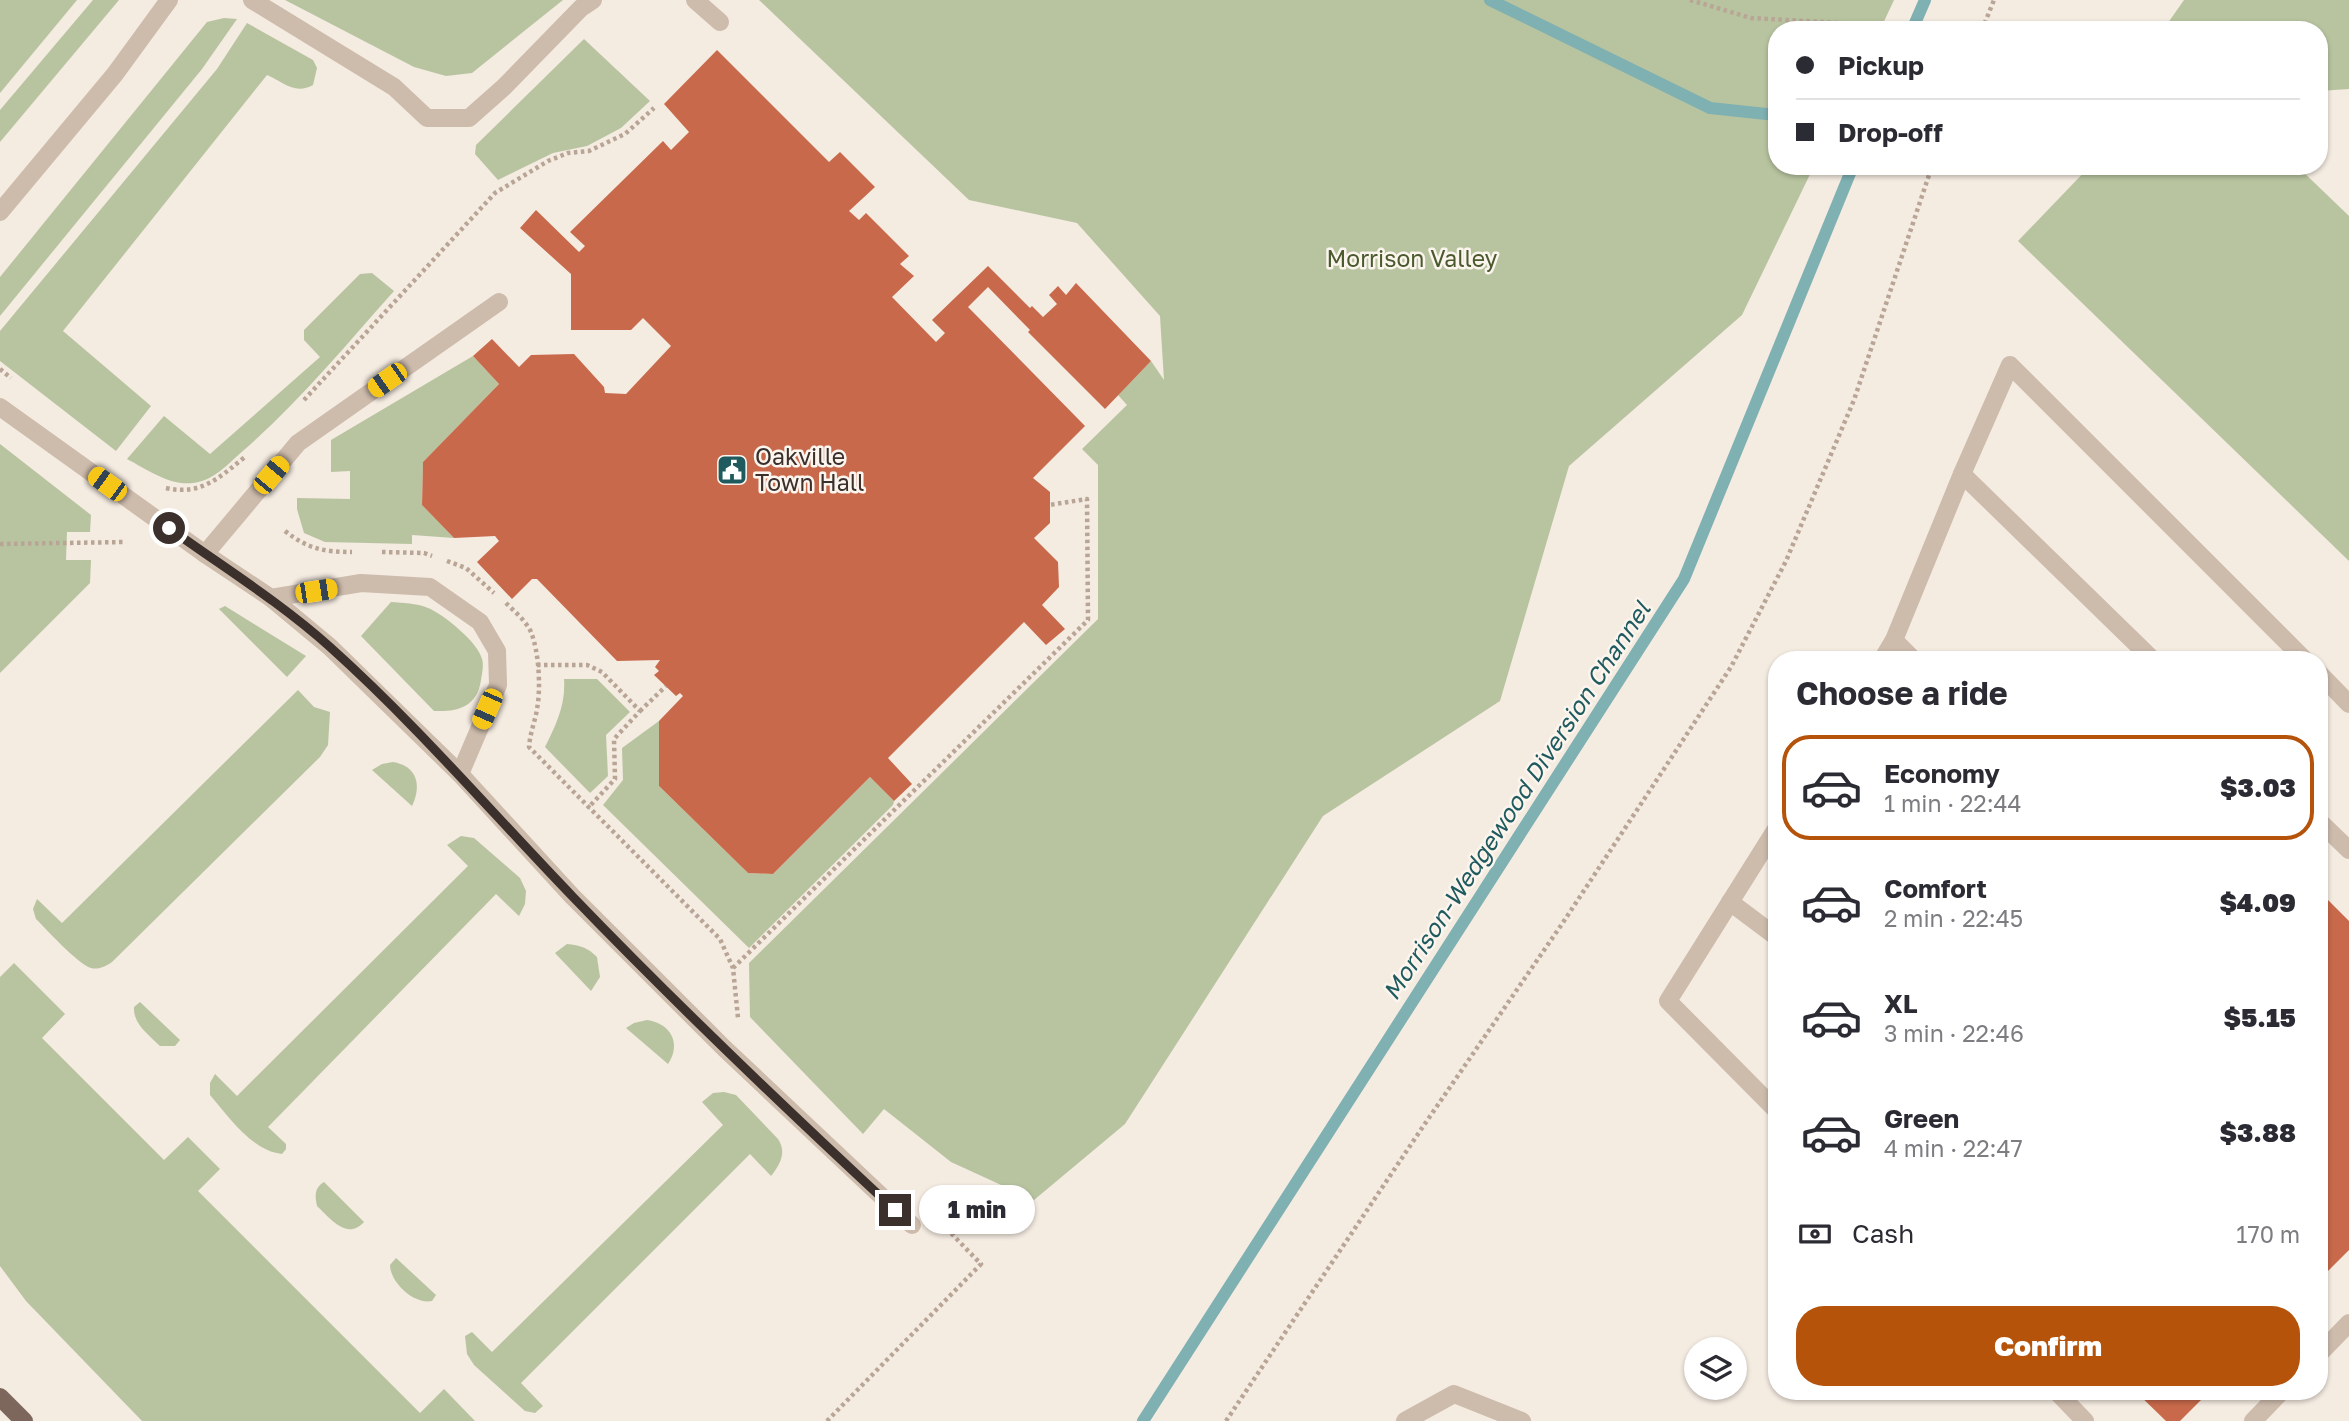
<!DOCTYPE html>
<html lang="en">
<head>
<meta charset="utf-8">
<style>
	:root { --surface:#fff; --page:#f7f7f7; --text:#2b2b33; --muted:#7c7c81; --line:#e1e1e2; --accent:#b45309 }
	body { margin:0; font-family:"Golos Text",sans-serif; background:var(--page); color:var(--text); height:100vh; display:flex; flex-direction:column; font-size:26px; white-space:nowrap }
	* { box-sizing:border-box; margin:0 }
	p { font-size:23px; color:var(--muted) }
	.icon { flex:none; width:38px; height:38px; fill:none; stroke:currentColor; stroke-width:2; stroke-linecap:round; stroke-linejoin:round }
	.map { position:relative; flex:1; overflow:hidden }
	.side { position:absolute; left:1768px; top:651px; width:560px; height:749px; display:flex; flex-direction:column; background:var(--surface); border-radius:28px; box-shadow:0 2px 5px #0004 }
	.side>* { flex:none }
	.guide { position:absolute; left:1768px; top:21px; width:560px; height:154px; border-radius:28px; box-shadow:0 2px 5px #0004; display:grid; align-content:center; height:154px; padding:0 28px; background:var(--surface) }
	.buttons { position:absolute; left:1684px; top:1337px; display:grid; gap:14px }
	.buttons a { display:grid; place-items:center; width:63px; height:63px; border-radius:50%; background:var(--surface); box-shadow:0 2px 5px #0004; font-size:35px }
	.end { position:absolute; width:32px; height:32px; margin:-16px; border:9px solid #3b302b; background:#fff; box-shadow:0 0 0 4px #fff }
	.from { border-radius:50% }
	.bubble { position:absolute; height:49px; border-radius:24px; background:var(--surface); box-shadow:0 2px 5px #0004; font-size:23px; font-weight:800; line-height:49px; text-align:center }
	.car { position:absolute; width:21px; height:42px; margin:-21px -10px; border-radius:9px; box-shadow:0 0 5px 2px #0007; background:linear-gradient(#f5c518 24%,#345 0 40%,#f5c518 0 76%,#345 0 86%,#f5c518 0) }
	.guide b { display:flex; align-items:center; gap:24px; height:66px; font-size:26px }
	.guide b+b { border-top:2px solid var(--line) }
	.guide i { width:18px; height:18px; background:var(--text) }
	ul { padding:0; list-style:none }
	li { display:flex; align-items:center; gap:21px; height:105px; margin:0 14px 10px; padding:0 14px; border:4px solid transparent; border-radius:28px }
	li div { flex:1 }
	li b { display:block; font-size:26px }
	li em { font-style:normal; font-weight:800 }
	li.current { border-color:var(--accent) }
	li>.icon { width:63px; height:63px; stroke-width:1.5 }
	h2 { padding:0 28px; font-size:32px; line-height:84px }
	.pay { display:flex; align-items:center; gap:18px; height:77px; padding:0 28px; font-size:26px }
	.pay p { margin-inline-start:auto }
	.cta { display:flex; gap:14px; margin-top:auto; padding:14px 28px }
	.cta a { flex:1; height:80px; border-radius:28px; background:var(--accent); color:#fff; font-size:28px; font-weight:800; line-height:80px; text-align:center }
	.map>svg:first-child { display:block }
	.green { fill:#b8c4a0 }
	.lines { fill:none; stroke-linecap:round; stroke-linejoin:round }
	.stream { stroke:#7fb0b2; stroke-width:12 }
	.building { fill:#c8694b }
	.path { stroke:#b9a596; stroke-width:4.5; stroke-dasharray:3.5 3.5; stroke-linecap:butt }
	.service { stroke:#cdbbac; stroke-width:18 }
	.minor { stroke:#cdbbac; stroke-width:18 }
	.primary { stroke:#7d675c; stroke-width:18 }
	.route { stroke:#3b302b; stroke-width:9 }
	.labels { text-anchor:middle; stroke-width:5; stroke-linejoin:round; paint-order:stroke }
	.park-label { font-size:23px; fill:#4a5a2e; stroke:#fbf5ee }
	.poi-label { font-size:23px; fill:#3b302b; stroke:#fbf5ee; text-anchor:start }
	.water-label { font-size:24px; font-style:italic; fill:#1f5a5e; stroke:#fbf5ee }
</style>
</head>
<body>
<div class="map">
<svg width="2349" height="1421" viewBox="0 0 2349 1421">
	<rect width="100%" height="100%" fill="#f4ebe1"/>
	<g class="green">
		<path d="M0,0h77l-77,93z"/>
		<path d="M93,0h26l-119,142v-32z"/>
		<path d="M285,0h278l-91,73 -26,3 -32,-9z"/>
		<path d="M759,0h1135l-14,30h-104v136h38l-72,149 -173,151 -69,235 -177,115 -198,308 -91,76 -83,-38 -67,-53 -21,25 -113,-117 -1,-54 349,-344v-154l-16,-16 45,-44 -9,-10 33,-34 13,19 -4,-64 -83,-93 -108,-23z"/>
		<path d="M2184,0h165v89l-30,2v-61h-156z"/>
		<path d="M224,18l13,1 -35,50 -202,247v-39l207,-255z"/>
		<path d="M247,23l66,37 4,8 -4,17c-18,10 -30,-3 -46,-10l-204,256 88,75 -35,45 -116,-90v-30l217,-262z"/>
		<path d="M584,39l66,62 -29,27 -34,18 -34,7 -55,27 -23,-26 1,-9z"/>
		<path d="M2090,166h207l52,50v345l-331,-320z"/>
		<path d="M372,273l22,18c-48,54 -95,111 -150,159 -12,10 -26,26 -42,31 -27,9 -52,-10 -75,-22l37,-43 46,38 110,-97 -16,-17v-10l56,-56z"/>
		<path d="M473,356l26,28 -76,78 -1,43 32,33 -42,-3v9l-87,-2 -21,-9 -7,-24v-11l53,1v-28l-19,1v-32z"/>
		<path d="M0,444l91,71 -1,17h-23l-1,28h25l-1,23 -90,90z"/>
		<path d="M391,602c12,1 25,1 37,6 15,6 50,34 54,51 2,6 0,15 -1,21 -4,27 -23,32 -47,31l-73,-75z"/>
		<path d="M225,606l81,50 -19,21 -68,-68z"/>
		<path d="M564,679h33l33,33 -24,23 2,41 -18,17 -45,-46c11,-22 21,-43 19,-68z"/>
		<path d="M298,690l16,17 16,5 -2,33 -8,12 -208,205c-6,4 -13,8 -21,6 -13,-4 -44,-38 -55,-49l-3,-10 4,-10 25,24z"/>
		<path d="M659,721v65l89,87 25,1 97,-97 24,24 -1,4 -144,143 -146,-143 20,-25 -1,-32z"/>
		<path d="M393,762c24,4 29,23 19,44l-40,-36 10,-6z"/>
		<path d="M461,836l13,2 46,40 6,13 -1,13 -6,12 -23,-22 -228,233 18,17v5l-4,5c-30,-3 -53,-37 -72,-59v-12l5,-9 22,22 231,-230 -21,-21z"/>
		<path d="M567,944c13,1 21,4 30,13l3,20 -9,14 -36,-38z"/>
		<path d="M14,963l51,51 -23,24 122,122 24,-23 32,32 -22,22 222,222 24,-24 31,32h-333l-116,-120 -26,-35v-289z"/>
		<path d="M140,1002l40,38 -5,6h-15c-12,-12 -27,-22 -26,-39z"/>
		<path d="M647,1020c23,3 35,23 21,44l-42,-36 8,-5z"/>
		<path d="M724,1092l12,3 42,44c9,13 2,26 -7,37l-21,-22 -229,229 22,23 -8,7 -10,-2 -51,-46 -7,-11 -2,-18 7,-4 20,20 231,-227 -21,-23 11,-9z"/>
		<path d="M324,1182l40,40c-17,19 -34,-4 -47,-16 -2,-10 -3,-18 7,-24z"/>
		<path d="M396,1258l40,37 -4,6c-18,4 -42,-19 -42,-36z"/>
	</g>
	<g class="lines">
		<g class="stream">
			<path d="M1490,0l220,108 66,7"/>
			<path d="M1912,30l13,-30"/>
			<path d="M1143,1421l541,-842 169,-413"/>
		</g>
	</g>
	<g class="building">
		<path d="M717,50l112,112 11,-10 35,35 -26,24 10,9 7,-7 43,43 -9,8 14,12 -22,21 44,45 9,-9 -13,-13 56,-54 42,42 2,-2 11,11 14,-13 -8,-9 9,-9 8,9 10,-12 75,78 -46,48 -77,-77 2,-2 -42,-43 -20,20 117,119 -52,52 17,14v31l-16,15 24,24 1,25 -17,18 23,24 -19,16 -22,-23 -136,136 24,26 -18,17 -24,-24 -97,97 -25,-1 -89,-87v-65l24,-25 -3,-3 -4,3 -22,-21 5,-4 -4,-4 5,-7 -43,1 -80,-82h-5l-20,20 -35,-37 22,-21 -4,-5 -41,2 -32,-33 1,-43 76,-78 -26,-28 19,-17 27,28 12,-12 43,-1 30,33 1,6 21,1 45,-48 -28,-28 -12,12h-60v-56l-51,-46 16,-18 43,42 6,-6 -15,-14 93,-91 8,9 18,-18 -25,-28z"/>
		<path d="M2319,891l30,30v329l-30,30z"/>
		<path d="M2135,1391h75l-30,30h-14z"/>
	</g>
	<g class="lines">
		<g class="path">
			<path d="M1690,0l61,18 126,7 13,5"/>
			<path d="M1982,30l12,-30"/>
			<path d="M0,369l11,9"/>
			<path d="M304,400l191,-207 53,-32 20,-8 21,-2 36,-17 29,-26"/>
			<path d="M166,488c35,8 54,-11 79,-31"/>
			<path d="M285,531c23,18 39,21 67,21"/>
			<path d="M0,544l126,-2"/>
			<path d="M382,552l42,1 8,3"/>
			<path d="M447,561l19,7 28,25"/>
			<path d="M506,603c9,9 20,18 25,29 8,20 10,56 6,77 -2,13 -7,24 -8,38l191,192 13,29 5,50"/>
			<path d="M537,665h50l15,7 38,39 -26,28 1,40 -27,29"/>
			<path d="M640,711l26,-25"/>
			<path d="M733,968l355,-348 -1,-121 -38,6"/>
			<path d="M827,1421l154,-157 -40,-41"/>
			<path d="M1226,1421l196,-293 140,-204 169,-257 55,-106 68,-161 78,-234"/>
		</g>
		<g class="service">
			<path d="M252,0l142,87 33,31h42l35,-31 77,-79 12,-8"/>
			<path d="M695,0l25,22"/>
			<path d="M0,407l205,147 66,44 59,49 130,127 112,122 152,152 188,177"/>
			<path d="M1962,474l191,186"/>
			<path d="M205,554l93,-111 201,-141"/>
			<path d="M271,598l90,-15 69,4 50,35 17,29 1,34 -38,89"/>
			<path d="M1894,640l20,20"/>
			<path d="M1882,660l12,-20 68,-166 48,-109 295,295"/>
			<path d="M2319,673l30,31"/>
			<path d="M2319,821l30,29"/>
			<path d="M1776,829l-108,172 108,109"/>
			<path d="M1730,902l44,33 2,-2"/>
			<path d="M2319,1354l30,-31"/>
			<path d="M2056,1391l29,30"/>
			<path d="M1405,1421l49,-27 68,27"/>
			<path d="M2253,1421l29,-30"/>
		</g>
		<path class="minor" d="M0,212l115,-138 54,-74"/>
		<path class="primary" d="M0,1397l24,24"/>
	</g>
	<g class="lines">
		<path class="route" d="M169,528c54,39 111,74 161,119 87,78 162,166 243,250 104,108 213,212 322,313"/>
	</g>
	<defs>
		<g id="civic-square" transform="scale(1.575)"><rect x="-9" y="-9" width="18" height="18" rx="4" fill="#1f5a5e" stroke="#fbf5ee"/><path d="M-.6-6.5H3V-4.5H.6V-3L4-1V1h2V6H-6V1h2V-1L-.6-3ZM-1.2 2.5V6h2.4V2.5Z" fill="#fff"/></g>
	</defs>
	<g fill-rule="evenodd">
		<use href="#civic-square" x="732" y="470"/>
	</g>
	<g class="labels">
		<g class="park-label">
			<text x="1412" y="267">Morrison Valley</text>
		</g>
		<g class="poi-label">
			<text x="755" y="465">Oakville<tspan x="755" dy="26">Town Hall</tspan></text>
		</g>
		<g class="water-label">
			<text transform="translate(1517 801) rotate(-57)" y="8">Morrison-Wedgewood Diversion Channel</text>
		</g>
	</g>
</svg>
<div class="buttons">
<a><svg class="icon" aria-label="layers" viewBox="0 0 24 24"><path d="M12 4l9 5-9 5-9-5zM3 14l9 5 9-5"/></svg></a>
</div>
<i class="end from" style="left:169px;top:528px"></i>
<i class="end" style="left:895px;top:1210px"></i>
<div class="bubble" style="left:919px;top:1185px;width:116px">1 min</div>
<i class="car" style="left:387px;top:380px;rotate:235deg"></i>
<i class="car" style="left:271px;top:475px;rotate:40deg"></i>
<i class="car" style="left:107px;top:484px;rotate:306deg"></i>
<i class="car" style="left:316px;top:591px;rotate:81deg"></i>
<i class="car" style="left:487px;top:709px;rotate:204deg"></i>
<div class="guide">
<b><i class="from"></i>Pickup</b>
<b><i></i>Drop-off</b>
</div>
<section class="side">
<h2>Choose a ride</h2>
<ul>
<li class="current"><svg class="icon" aria-label="car" viewBox="0 0 24 24"><path d="M5 17H2v-5l4-1 3-4h7l3 4 3 1v5h-3M9 17h6M6 11h13"/><circle cx="7" cy="17" r="2"/><circle cx="17" cy="17" r="2"/></svg><div><b>Economy</b><p>1 min · 22:44</p></div><em>$3.03</em></li>
<li><svg class="icon" aria-label="car" viewBox="0 0 24 24"><path d="M5 17H2v-5l4-1 3-4h7l3 4 3 1v5h-3M9 17h6M6 11h13"/><circle cx="7" cy="17" r="2"/><circle cx="17" cy="17" r="2"/></svg><div><b>Comfort</b><p>2 min · 22:45</p></div><em>$4.09</em></li>
<li><svg class="icon" aria-label="car" viewBox="0 0 24 24"><path d="M5 17H2v-5l4-1 3-4h7l3 4 3 1v5h-3M9 17h6M6 11h13"/><circle cx="7" cy="17" r="2"/><circle cx="17" cy="17" r="2"/></svg><div><b>XL</b><p>3 min · 22:46</p></div><em>$5.15</em></li>
<li><svg class="icon" aria-label="car" viewBox="0 0 24 24"><path d="M5 17H2v-5l4-1 3-4h7l3 4 3 1v5h-3M9 17h6M6 11h13"/><circle cx="7" cy="17" r="2"/><circle cx="17" cy="17" r="2"/></svg><div><b>Green</b><p>4 min · 22:47</p></div><em>$3.88</em></li>
</ul>
<div class="pay"><svg class="icon" aria-label="cash" viewBox="0 0 24 24"><path d="M3 7h18v10H3z"/><circle cx="12" cy="12" r="2"/></svg>Cash<p>170 m</p></div>
<div class="cta"><a>Confirm</a></div>
</section>
</div>
</body>
</html>
